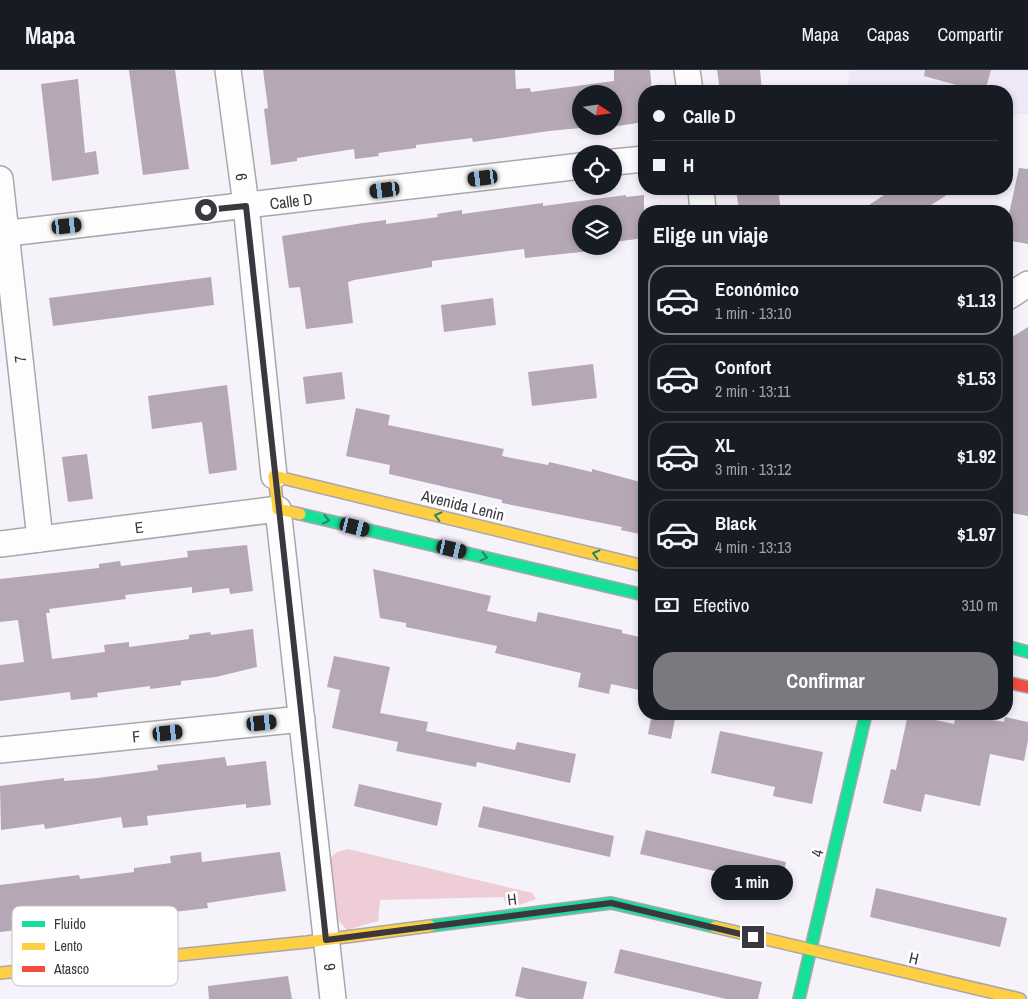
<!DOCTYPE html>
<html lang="es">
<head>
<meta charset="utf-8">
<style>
	:root { --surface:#171b24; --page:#242831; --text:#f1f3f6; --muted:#9ea1a6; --line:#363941; --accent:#7b7880 }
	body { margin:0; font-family:"Archivo Narrow",sans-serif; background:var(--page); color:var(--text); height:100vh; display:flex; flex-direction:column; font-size:19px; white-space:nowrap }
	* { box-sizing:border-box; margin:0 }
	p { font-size:16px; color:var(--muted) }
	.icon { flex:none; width:28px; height:28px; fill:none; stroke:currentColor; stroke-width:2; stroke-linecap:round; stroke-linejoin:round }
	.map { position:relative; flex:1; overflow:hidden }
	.details { position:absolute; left:638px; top:135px; width:375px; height:515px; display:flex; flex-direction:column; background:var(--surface); border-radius:20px; box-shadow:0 2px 8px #0003 }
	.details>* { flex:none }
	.top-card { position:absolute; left:638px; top:15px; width:375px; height:110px; border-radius:20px; box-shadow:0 2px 8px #0003; display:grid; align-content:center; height:110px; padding:0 15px; background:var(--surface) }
	.needle { width:32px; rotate:103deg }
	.controls { position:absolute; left:572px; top:15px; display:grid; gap:10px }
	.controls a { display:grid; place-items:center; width:50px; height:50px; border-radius:50%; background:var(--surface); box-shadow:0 2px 8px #0003; font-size:25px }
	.end { position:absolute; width:22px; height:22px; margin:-11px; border:6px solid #3a373e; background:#fff; box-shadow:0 0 0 2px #fff }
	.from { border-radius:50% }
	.bubble { position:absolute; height:35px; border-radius:18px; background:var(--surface); box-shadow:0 2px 8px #0003; font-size:16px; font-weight:700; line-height:35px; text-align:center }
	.car { position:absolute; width:15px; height:30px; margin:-15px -8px; border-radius:6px; box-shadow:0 0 4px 1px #0007; background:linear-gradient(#222 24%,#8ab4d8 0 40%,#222 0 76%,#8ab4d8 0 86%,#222 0) }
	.top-card b { display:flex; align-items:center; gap:18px; height:48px; font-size:19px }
	.top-card b+b { border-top:1px solid var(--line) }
	.top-card i { width:12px; height:12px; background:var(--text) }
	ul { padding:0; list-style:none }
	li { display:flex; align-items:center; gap:15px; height:70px; margin:0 10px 8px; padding:0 5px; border:2px solid var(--line); border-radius:20px }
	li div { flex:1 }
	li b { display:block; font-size:19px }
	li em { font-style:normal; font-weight:700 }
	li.active { border-color:var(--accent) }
	li>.icon { width:45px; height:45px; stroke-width:1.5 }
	h2 { padding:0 15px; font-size:22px; line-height:60px }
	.pay { display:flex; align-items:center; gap:12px; height:55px; padding:0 15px; font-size:19px }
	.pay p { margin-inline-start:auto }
	.primary-button { display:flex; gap:10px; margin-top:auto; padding:10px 15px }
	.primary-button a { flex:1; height:58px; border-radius:20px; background:var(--accent); color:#fff; font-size:20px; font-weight:700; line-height:58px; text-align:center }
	header { display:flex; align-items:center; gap:30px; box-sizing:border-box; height:70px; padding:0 25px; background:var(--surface); border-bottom:1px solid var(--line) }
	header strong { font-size:24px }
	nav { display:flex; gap:28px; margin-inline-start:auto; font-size:18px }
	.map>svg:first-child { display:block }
	.built { fill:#eee8f9 }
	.green { fill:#eecdd7 }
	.building { fill:#b5a7b5; fill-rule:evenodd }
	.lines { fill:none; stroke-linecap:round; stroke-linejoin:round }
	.street-casing { stroke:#a9a7ad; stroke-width:28 }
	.fast-casing { stroke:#a9a7ad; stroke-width:14 }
	.slow-casing { stroke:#a9a7ad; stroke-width:14 }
	.jam-casing { stroke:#a9a7ad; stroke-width:14 }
	.street { stroke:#fefdfe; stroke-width:25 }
	.fast { stroke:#16e098; stroke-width:11 }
	.slow { stroke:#ffcf43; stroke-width:11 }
	.jam { stroke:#f24e42; stroke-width:11 }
	.oneway { stroke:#2a8366 }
	.route { stroke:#3a373e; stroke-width:6 }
	.labels { text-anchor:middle; stroke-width:5; stroke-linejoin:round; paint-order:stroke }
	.street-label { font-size:16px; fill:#3a373e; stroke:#fff }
	.key { fill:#fff; stroke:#c4c3c5; stroke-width:1 }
	.key-label { font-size:14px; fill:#3a373e }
</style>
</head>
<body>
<header>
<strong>Mapa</strong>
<nav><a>Mapa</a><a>Capas</a><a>Compartir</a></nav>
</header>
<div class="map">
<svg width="1028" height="929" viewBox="0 0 1028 929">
	<rect width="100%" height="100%" fill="#f5f2fa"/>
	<path class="built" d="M850,0h178v44h-22v-23h-160z"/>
	<path class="green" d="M348,779l184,44 4,6 -27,10 -6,-12 -123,3 -2,21 -31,9 -9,-10 -8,-62 7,-6z"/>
	<g class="building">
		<path d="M129,0h46l14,99 -46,6z"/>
		<path d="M263,0h252l1,19 14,-1 1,4 83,-11v-11h36l2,21h-8v31l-53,8v-3l-42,4 -76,11 -1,-4 -56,7v3l-38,5 1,3 -24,3 -1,-10 -57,9v3l-26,4 -7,-56 4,-1zM581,24h33v32h-33z"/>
		<path d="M717,0h43l2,21h-42z"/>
		<path d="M925,0h66l-6,21h-7l-54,-15z"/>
		<path d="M78,9l7,74 11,-2 3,23 -47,7 -11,-97z"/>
		<path d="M1019,98l9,1v75l-22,-4v-12z"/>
		<path d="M736,119h42l3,22h-42z"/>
		<path d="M893,119h63l-34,22h-62z"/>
		<path d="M626,125v2l18,-2v43l-30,4v-28h-33v32h9v5l-65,7 -1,-9 -92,12v6l-78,13 -6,2 5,41 -47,6 -6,-42 -11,1 -7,-52 81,-13 23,-3v4l52,-7 -1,-3 25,-4v4l81,-11v3z"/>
		<path d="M211,207l3,28 -161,21 -4,-28z"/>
		<path d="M493,228l3,27 -52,7 -3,-27z"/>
		<path d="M1028,257v189l-22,-4v-171z"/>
		<path d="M593,294l4,34 -65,8 -4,-34z"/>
		<path d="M342,302l3,27 -39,5 -3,-27z"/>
		<path d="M227,315l10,85 -28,4 -7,-52 -50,7 -4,-33z"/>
		<path d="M356,338l34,7 -2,10 116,24 -2,7 46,9 1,-3 43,10v-3l52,14v52l-23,-5 1,-3 -120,-24v-3l-113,-26 1,-9 -44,-9z"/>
		<path d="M87,384l6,45 -25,3 -6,-45z"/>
		<path d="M247,475l6,46 -23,3 -1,-6 -37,5v-6l-67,8 1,4 -77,10 1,4h-4l6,46 53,-7 -1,-7 25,-3v5l60,-8v-4l21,-3 1,3 42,-6 4,38 -41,10 -35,4v4l-31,4v-3l-53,7 1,4 -27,3 -1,-8 -70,9v-36l24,-3 -6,-42 -18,2v-43l99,-11v-4l21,-3 1,5 67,-9 -1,-6z"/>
		<path d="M373,499l118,27 -4,15 49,11 2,-10 84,18v3l22,5v53l-33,-7 -2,10 -31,-7 3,-14 -86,-20 2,-7 -91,-19v-4l-26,-5z"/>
		<path d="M334,586l56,11 -10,46 48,9 -2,9 89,19 2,-8 59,12 -6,29 -93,-21 -1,5 -80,-16 2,-9 -66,-14 8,-38 -13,-3z"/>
		<path d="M652,644h24l-5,25 -23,-5z"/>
		<path d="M908,644l46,10 2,-10 48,8 1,-5 23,5v18l-4,21 -34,-7 -10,52 -55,-12 -4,18 -38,-9 8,-34 5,1z"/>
		<path d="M720,661l103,21 -11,52 -39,-8 2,-9 -64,-14z"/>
		<path d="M225,687l2,9 39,-5 5,44 -25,3v-4l-99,12 1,9 -25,3 -2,-11 -76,12 -1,-5 -43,6 -1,-44 64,-8v3l34,-3 60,-8 -1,-5z"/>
		<path d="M359,714l83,19 -5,23 -83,-20z"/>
		<path d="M483,736l131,30 -4,21 -132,-30z"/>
		<path d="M646,760l140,32 -5,24 -141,-32z"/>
		<path d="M201,782l1,10 78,-10 6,39 -79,12 1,5 -208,24v-47l79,-10 1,4 54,-7v-4l37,-5 -1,-7z"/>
		<path d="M876,818l131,30 -7,29 -130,-30z"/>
		<path d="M620,879l142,33 -4,17h-32l-112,-26z"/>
		<path d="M522,897l65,15 -4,17h-55l-13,-3z"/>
		<path d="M288,906l4,23h-83l-1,-13z"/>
	</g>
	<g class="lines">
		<g class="street-casing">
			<g id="street">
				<path d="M228,0l18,135 28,271"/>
				<path d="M687,0l3,21"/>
				<path d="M614,92l30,-3"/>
				<path d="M0,109l40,360"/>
				<path d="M701,119l2,22"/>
				<path d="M0,164l581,-68"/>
				<path d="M1006,228l22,-14"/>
				<path d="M0,474l278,-35 55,490"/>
				<path d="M0,680l302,-31"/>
			</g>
		</g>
		<g class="fast-casing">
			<g id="fast">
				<path d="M300,444l344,81"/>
				<path d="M1006,576l22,6"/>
				<path d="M430,856l181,-23 104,24"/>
				<path d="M799,929l67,-285"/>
			</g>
		</g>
		<g class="slow-casing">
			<g id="slow">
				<path d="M300,444l-22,-5 -4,-33 370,90"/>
				<path d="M715,857l305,72"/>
				<path d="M0,903l307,-31 123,-16"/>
			</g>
		</g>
		<g class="jam-casing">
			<path id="jam" d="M1006,612l22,5"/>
		</g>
		<use href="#street" class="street"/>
		<use href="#fast" class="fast"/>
		<use href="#slow" class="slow"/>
		<use href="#jam" class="jam"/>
	</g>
	<defs><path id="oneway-chevron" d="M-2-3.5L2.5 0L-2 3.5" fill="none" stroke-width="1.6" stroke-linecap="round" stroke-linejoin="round" transform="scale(1.25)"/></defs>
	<g class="oneway">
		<use href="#oneway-chevron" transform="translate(438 446) rotate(-166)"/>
		<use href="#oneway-chevron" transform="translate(326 450) rotate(13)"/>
		<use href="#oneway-chevron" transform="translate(596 484) rotate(-166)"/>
		<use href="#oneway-chevron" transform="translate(484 487) rotate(13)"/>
	</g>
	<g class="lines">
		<path class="route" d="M206,140l40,-4 80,734 285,-37 142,34"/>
	</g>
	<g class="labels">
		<g class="street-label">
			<text transform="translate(242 107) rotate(83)" y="6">6</text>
			<text transform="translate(291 131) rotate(-7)" y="6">Calle D</text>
			<text transform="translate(20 289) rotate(-96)" y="6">7</text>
			<text transform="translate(463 435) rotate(14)" y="6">Avenida Lenin</text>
			<text transform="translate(139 457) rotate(-7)" y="6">E</text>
			<text transform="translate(136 666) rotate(-6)" y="6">F</text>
			<text transform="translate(817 783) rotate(-77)" y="6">4</text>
			<text transform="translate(512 829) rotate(-7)" y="6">H</text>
			<text transform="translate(914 888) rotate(13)" y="6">H</text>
			<text transform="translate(329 897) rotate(-97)" y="6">6</text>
		</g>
	</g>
	<rect x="12" y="836" width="166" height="80" rx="8" class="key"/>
	<rect x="22" y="851" width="23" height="6" fill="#16e098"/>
	<rect x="22" y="873" width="23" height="7" fill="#ffcf43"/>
	<rect x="22" y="896" width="23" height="6" fill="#f24e42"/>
	<g class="key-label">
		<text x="54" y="859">Fluido</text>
		<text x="54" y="881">Lento</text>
		<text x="54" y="904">Atasco</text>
	</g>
</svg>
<div class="controls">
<a><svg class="needle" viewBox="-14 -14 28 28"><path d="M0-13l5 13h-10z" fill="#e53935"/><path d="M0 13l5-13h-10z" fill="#9ea1a6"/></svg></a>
<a><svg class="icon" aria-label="locate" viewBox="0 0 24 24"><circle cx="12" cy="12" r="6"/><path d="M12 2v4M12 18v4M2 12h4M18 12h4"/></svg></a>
<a><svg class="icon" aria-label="layers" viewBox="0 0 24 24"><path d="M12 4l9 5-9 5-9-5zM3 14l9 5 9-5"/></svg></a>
</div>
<i class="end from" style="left:206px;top:140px"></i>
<i class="end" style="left:753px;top:867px"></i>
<div class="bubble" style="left:711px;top:795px;width:82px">1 min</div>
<i class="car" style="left:483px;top:108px;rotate:263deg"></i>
<i class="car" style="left:385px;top:120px;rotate:263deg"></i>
<i class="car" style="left:67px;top:156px;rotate:84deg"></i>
<i class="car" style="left:355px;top:457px;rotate:104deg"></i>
<i class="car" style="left:452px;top:479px;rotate:103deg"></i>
<i class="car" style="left:262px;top:653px;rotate:84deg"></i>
<i class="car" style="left:168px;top:663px;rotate:84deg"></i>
<div class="top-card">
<b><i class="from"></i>Calle D</b>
<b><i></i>H</b>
</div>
<section class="details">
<h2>Elige un viaje</h2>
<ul>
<li class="active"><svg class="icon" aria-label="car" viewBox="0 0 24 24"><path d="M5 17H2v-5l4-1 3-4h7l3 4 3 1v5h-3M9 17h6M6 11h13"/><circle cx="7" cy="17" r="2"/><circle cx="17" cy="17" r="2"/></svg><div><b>Económico</b><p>1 min · 13:10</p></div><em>$1.13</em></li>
<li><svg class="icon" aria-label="car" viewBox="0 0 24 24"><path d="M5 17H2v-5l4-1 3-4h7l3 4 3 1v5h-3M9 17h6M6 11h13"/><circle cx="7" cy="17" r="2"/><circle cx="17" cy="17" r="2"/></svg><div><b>Confort</b><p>2 min · 13:11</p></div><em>$1.53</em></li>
<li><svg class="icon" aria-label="car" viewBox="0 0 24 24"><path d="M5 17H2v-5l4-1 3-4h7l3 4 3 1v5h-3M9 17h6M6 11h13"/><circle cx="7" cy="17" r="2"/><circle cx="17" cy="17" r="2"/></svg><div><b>XL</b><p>3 min · 13:12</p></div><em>$1.92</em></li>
<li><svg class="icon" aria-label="car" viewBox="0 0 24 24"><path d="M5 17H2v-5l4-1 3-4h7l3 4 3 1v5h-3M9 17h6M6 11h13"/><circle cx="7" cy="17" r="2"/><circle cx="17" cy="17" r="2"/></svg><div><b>Black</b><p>4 min · 13:13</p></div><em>$1.97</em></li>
</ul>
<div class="pay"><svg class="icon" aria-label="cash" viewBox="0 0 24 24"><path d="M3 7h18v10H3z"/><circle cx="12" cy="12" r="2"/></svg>Efectivo<p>310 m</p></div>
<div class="primary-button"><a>Confirmar</a></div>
</section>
</div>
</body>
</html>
